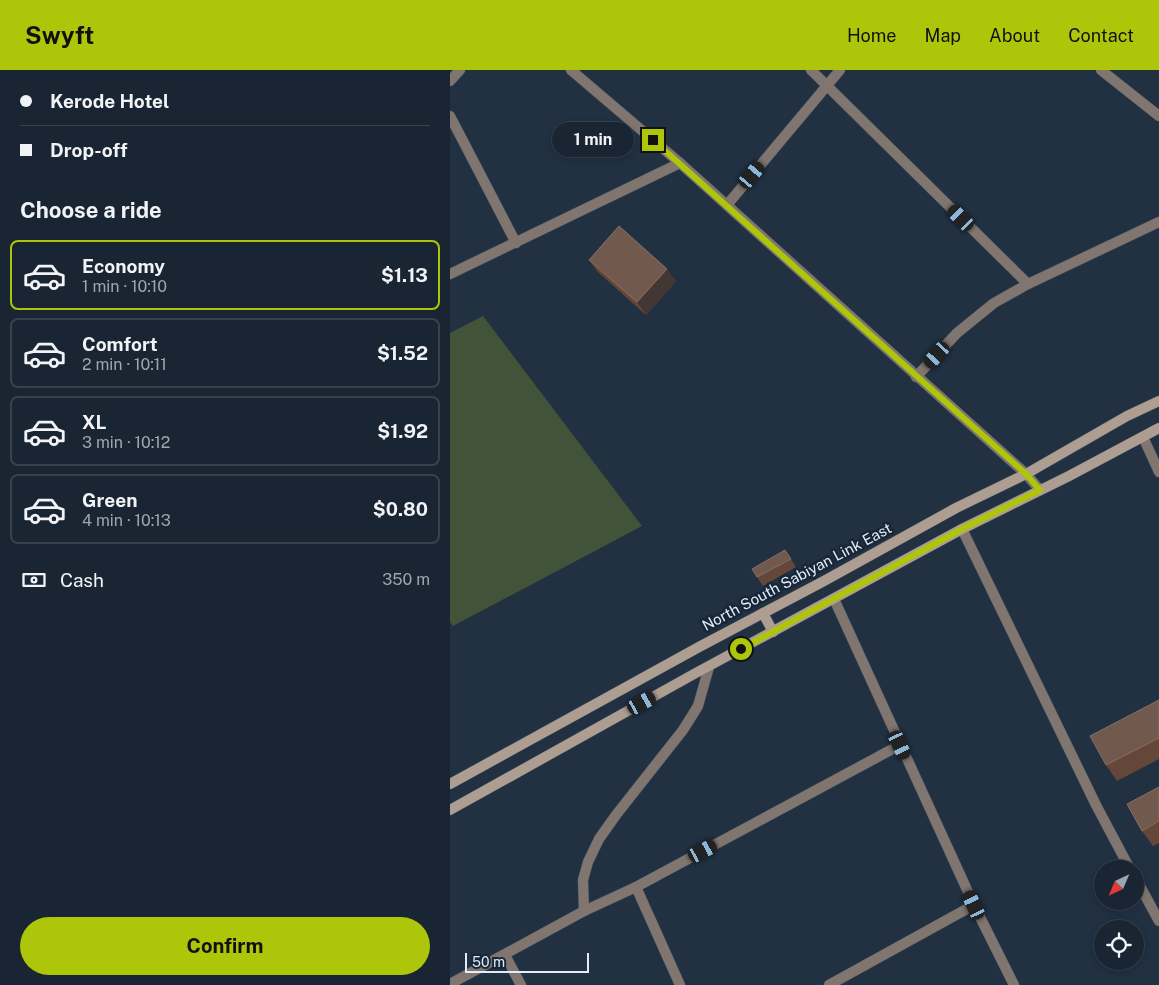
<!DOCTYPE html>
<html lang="en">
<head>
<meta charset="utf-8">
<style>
	:root { --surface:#192532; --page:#222d3a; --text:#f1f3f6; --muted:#9fa5ac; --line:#37424d; --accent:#aec60a }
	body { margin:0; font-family:"Public Sans",sans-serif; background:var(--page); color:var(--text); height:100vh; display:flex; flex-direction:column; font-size:19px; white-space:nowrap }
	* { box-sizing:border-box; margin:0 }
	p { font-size:16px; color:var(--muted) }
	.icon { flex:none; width:28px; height:28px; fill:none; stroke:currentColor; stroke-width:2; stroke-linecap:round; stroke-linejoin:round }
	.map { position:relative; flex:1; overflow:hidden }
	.details { display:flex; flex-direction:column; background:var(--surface); width:450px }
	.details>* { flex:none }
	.hud { display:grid; align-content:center; height:110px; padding:0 20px; background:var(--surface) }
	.needle { width:32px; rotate:224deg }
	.tools { position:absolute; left:644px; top:790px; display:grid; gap:10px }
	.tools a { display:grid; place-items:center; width:50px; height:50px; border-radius:50%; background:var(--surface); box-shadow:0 2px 8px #0003,0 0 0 1px var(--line); font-size:25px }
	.scale { position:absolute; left:15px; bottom:12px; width:124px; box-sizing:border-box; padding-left:5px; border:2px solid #e2ecf7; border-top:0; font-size:14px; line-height:18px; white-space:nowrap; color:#e2ecf7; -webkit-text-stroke:4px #182738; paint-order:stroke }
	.end { position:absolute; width:22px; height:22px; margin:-11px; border:6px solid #aec60a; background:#111; box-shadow:0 0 0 2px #111 }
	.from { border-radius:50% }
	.bubble { position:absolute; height:35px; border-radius:18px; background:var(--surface); box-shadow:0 2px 8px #0003,0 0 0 1px var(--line); font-size:16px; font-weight:700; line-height:35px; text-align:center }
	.car { position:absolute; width:15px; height:30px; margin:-15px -8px; border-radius:6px; box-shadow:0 0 4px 1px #0007; background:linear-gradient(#222 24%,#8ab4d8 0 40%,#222 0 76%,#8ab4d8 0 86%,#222 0) }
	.hud b { display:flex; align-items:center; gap:18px; height:48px; font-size:19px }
	.hud b+b { border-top:1px solid var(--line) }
	.hud i { width:12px; height:12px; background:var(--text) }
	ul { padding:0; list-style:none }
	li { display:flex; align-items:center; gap:15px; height:70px; margin:0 10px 8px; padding:0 10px; border:2px solid var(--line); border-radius:8px }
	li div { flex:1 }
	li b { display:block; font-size:19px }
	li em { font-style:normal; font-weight:700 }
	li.selected { border-color:var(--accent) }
	li>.icon { width:45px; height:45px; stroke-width:1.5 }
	h2 { padding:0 20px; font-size:22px; line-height:60px }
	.pay { display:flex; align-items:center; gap:12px; height:55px; padding:0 20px; font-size:19px }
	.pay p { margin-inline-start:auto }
	.action { display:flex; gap:10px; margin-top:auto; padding:10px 20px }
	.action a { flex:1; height:58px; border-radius:30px; background:var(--accent); color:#111; font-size:20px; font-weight:700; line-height:58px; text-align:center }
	header { display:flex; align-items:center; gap:30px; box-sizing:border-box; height:70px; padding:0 25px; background:var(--accent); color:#111 }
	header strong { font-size:24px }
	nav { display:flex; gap:28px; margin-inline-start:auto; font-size:18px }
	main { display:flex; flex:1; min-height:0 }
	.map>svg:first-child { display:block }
	.pitch { fill:#415339 }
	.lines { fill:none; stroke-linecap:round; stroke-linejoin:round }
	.minor-casing { stroke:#404f5f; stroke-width:11 }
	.secondary-casing { stroke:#404f5f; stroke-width:11 }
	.minor { stroke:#80766f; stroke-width:10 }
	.secondary { stroke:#ae9e92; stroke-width:10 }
	.wall { fill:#644738 }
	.shaded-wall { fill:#433734 }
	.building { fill:#71594d; stroke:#837068 }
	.route { stroke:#aec60a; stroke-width:6 }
	.labels { text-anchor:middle; stroke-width:5; stroke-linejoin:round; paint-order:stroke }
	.street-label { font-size:15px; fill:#e2ecf7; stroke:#182738 }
</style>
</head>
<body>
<header>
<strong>Swyft</strong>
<nav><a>Home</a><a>Map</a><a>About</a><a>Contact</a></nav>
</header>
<main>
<section class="details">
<div class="hud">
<b><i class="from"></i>Kerode Hotel</b>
<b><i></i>Drop-off</b>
</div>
<h2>Choose a ride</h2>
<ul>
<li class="selected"><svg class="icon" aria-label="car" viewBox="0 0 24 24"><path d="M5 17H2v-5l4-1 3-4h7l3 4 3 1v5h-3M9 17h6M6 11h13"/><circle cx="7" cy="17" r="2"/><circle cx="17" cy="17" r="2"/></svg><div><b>Economy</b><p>1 min · 10:10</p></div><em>$1.13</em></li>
<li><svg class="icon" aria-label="car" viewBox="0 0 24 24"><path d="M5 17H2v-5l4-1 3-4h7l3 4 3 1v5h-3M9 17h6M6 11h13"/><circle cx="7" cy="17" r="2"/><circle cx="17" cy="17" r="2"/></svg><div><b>Comfort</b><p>2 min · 10:11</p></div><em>$1.52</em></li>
<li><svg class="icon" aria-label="car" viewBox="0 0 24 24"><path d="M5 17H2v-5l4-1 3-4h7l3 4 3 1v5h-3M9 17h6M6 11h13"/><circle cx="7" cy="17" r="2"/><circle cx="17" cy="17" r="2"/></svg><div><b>XL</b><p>3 min · 10:12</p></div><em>$1.92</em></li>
<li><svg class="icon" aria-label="car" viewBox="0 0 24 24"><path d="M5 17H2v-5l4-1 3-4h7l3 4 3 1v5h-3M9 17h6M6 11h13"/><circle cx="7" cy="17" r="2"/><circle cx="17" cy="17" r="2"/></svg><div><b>Green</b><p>4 min · 10:13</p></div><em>$0.80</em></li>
</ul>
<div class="pay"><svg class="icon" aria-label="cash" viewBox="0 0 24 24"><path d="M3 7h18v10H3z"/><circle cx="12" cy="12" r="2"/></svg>Cash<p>350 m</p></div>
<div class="action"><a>Confirm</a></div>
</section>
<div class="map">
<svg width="709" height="915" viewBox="0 0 709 915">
	<rect width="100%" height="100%" fill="#213142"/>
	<path class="pitch" d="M33,246l159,210 -189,100 -3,-4v-289z"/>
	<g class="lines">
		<g class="minor-casing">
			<g id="minor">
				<path d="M121,0l109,93 346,311 14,16"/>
				<path d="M361,0l217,214"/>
				<path d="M651,0l58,46"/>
				<path d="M0,11l10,-11"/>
				<path d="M0,46l66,127"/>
				<path d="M277,135l113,-135"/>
				<path d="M0,204l230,-111"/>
				<path d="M466,307l41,-44 37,-30 34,-19 131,-62"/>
				<path d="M693,367l16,35"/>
				<path d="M512,459l134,276 34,64"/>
				<path d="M384,529l140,306 40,80"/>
				<path d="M685,807l24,44"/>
				<path d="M186,817l44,98"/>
				<path d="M134,841l-1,-31 5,-18 11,-23 17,-24 67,-85 15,-24 11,-39"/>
				<path d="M55,885l16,30"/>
				<path d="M0,914l134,-73 52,-24 264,-142"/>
				<path d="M379,915l145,-80"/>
			</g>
		</g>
		<g class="secondary-casing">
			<g id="secondary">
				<path d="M313,543l10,19"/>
				<path d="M0,714l249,-137 125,-66 132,-73 70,-34 101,-58 32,-15"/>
				<path d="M0,740l244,-136 268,-145 107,-53 90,-48"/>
			</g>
		</g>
		<use href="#minor" class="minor"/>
		<use href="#secondary" class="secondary"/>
	</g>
	<g class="wall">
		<path d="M139,190l87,21 -30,34 -48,-43z"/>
		<path d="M335,480l11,17 -33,19 -6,-9z"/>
		<path d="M709,630v59l-42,22 -11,-16z"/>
		<path d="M709,717v56l-6,3 -11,-15z"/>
	</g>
	<path class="shaded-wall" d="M217,199l9,12 -30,34 -9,-13z"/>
	<g class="building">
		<path d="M169,156l48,43 -30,33 -48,-42z"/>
		<path d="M335,480l6,9 -34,18 -5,-8z"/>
		<path d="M709,630v38l-53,27 -16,-29z"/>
		<path d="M709,717v34l-17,10 -15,-27z"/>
	</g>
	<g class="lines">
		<path class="route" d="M203,70l373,334 14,16 -78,39 -221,120"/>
	</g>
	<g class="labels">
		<g class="street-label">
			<text transform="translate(347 507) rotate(-28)" y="5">North South Sabiyan Link East</text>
		</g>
	</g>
</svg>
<div class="tools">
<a><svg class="needle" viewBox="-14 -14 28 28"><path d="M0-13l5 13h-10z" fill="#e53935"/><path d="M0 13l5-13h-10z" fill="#9fa5ac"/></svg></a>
<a><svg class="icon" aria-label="locate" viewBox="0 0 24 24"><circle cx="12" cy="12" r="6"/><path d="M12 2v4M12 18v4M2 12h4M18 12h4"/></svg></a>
</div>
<div class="scale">50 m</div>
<i class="end from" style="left:291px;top:579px"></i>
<i class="end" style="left:203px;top:70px"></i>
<div class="bubble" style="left:102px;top:52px;width:82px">1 min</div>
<i class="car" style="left:302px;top:105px;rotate:40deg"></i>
<i class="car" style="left:511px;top:148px;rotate:315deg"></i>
<i class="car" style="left:487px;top:285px;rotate:222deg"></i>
<i class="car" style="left:192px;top:633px;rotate:61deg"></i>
<i class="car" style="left:450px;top:675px;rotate:155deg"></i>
<i class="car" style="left:253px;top:781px;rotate:62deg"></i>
<i class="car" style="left:524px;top:835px;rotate:335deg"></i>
</div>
</main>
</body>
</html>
